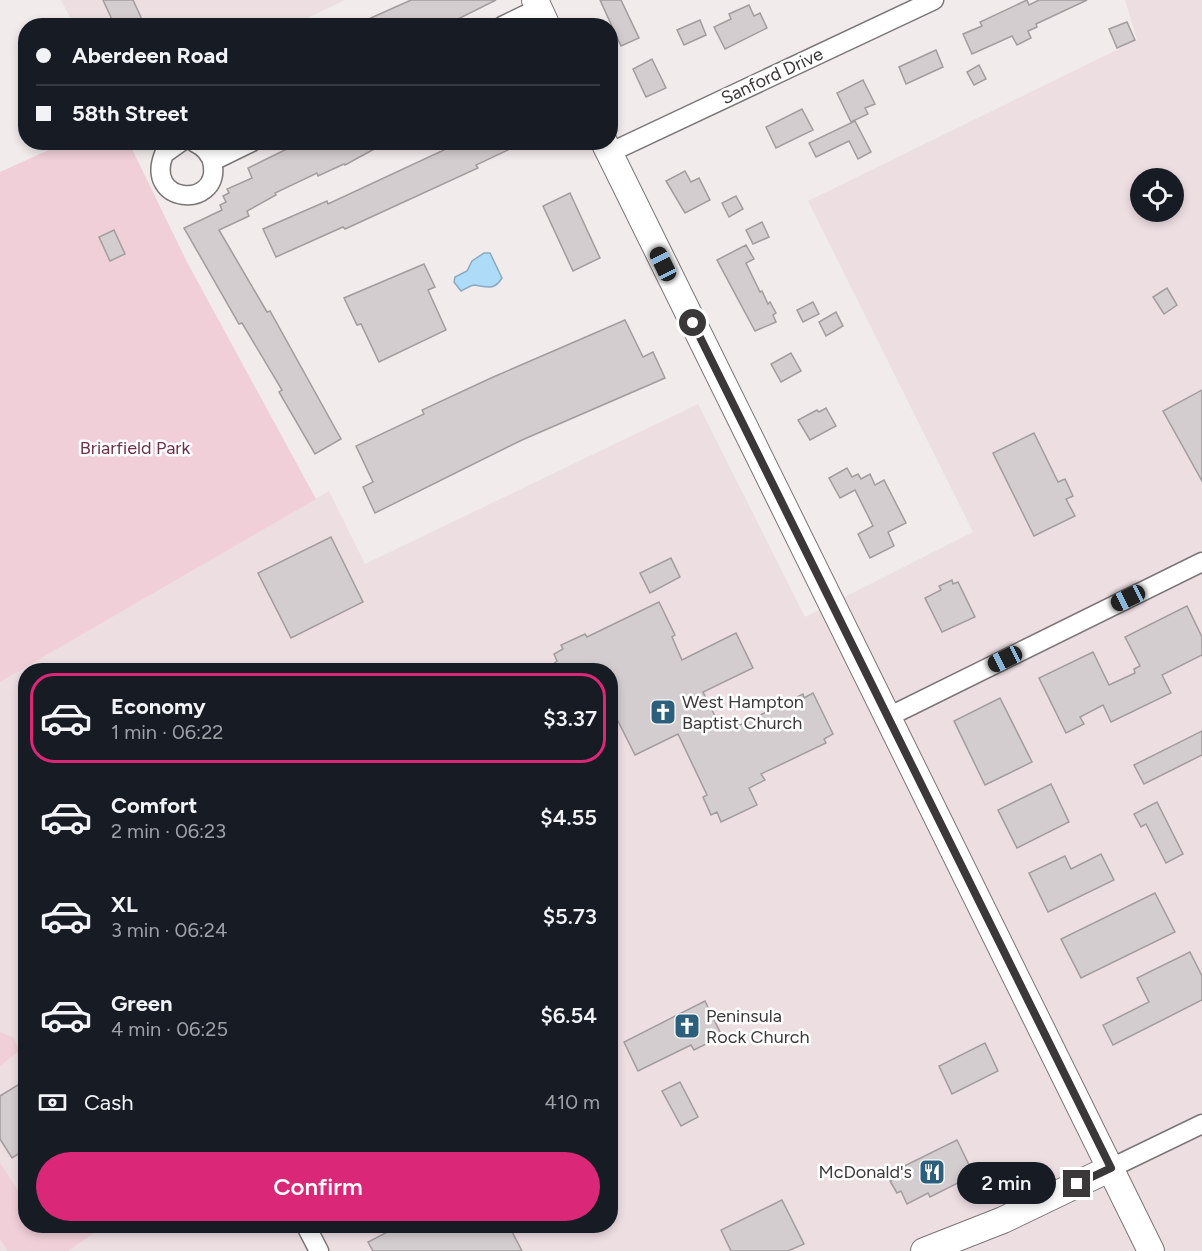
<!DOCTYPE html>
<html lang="en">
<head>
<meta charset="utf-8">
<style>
	:root { --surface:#171b24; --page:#242831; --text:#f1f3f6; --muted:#9ea1a6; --line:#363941; --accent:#db2777 }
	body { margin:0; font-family:Figtree,sans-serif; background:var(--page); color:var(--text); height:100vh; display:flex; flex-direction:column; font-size:22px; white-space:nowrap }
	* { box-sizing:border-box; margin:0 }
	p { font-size:20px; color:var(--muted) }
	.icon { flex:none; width:33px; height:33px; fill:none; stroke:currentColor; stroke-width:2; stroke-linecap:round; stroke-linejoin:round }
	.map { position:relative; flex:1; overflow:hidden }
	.sheet { position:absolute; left:18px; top:663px; width:600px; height:570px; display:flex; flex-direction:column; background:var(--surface); border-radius:24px; box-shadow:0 3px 9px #0003 }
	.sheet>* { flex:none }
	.hud { position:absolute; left:18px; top:18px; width:600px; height:132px; border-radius:24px; box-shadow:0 3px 9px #0003; display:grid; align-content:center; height:132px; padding:0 18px; background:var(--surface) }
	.tools { position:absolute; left:1130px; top:168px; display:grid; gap:12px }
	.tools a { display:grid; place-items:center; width:54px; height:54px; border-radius:50%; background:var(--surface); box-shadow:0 3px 9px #0003; font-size:30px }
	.end { position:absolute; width:27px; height:27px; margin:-14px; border:8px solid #3b3839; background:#fff; box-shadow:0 0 0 3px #fff }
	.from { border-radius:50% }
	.bubble { position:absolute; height:42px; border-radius:21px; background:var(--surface); box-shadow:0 3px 9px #0003; font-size:20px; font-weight:600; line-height:42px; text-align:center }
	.car { position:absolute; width:18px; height:36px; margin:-18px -9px; border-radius:8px; box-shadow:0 0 4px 2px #0007; background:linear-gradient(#222 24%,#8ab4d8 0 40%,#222 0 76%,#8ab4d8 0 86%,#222 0) }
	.hud b { display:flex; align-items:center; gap:21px; height:57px; font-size:22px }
	.hud b+b { border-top:2px solid var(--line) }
	.hud i { width:15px; height:15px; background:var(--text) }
	ul { padding:10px 0 0; list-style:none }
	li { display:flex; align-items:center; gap:18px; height:90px; margin:0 12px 9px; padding:0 6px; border:3px solid transparent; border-radius:24px }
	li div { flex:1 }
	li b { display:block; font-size:22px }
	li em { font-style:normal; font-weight:600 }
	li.active { border-color:var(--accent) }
	li>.icon { width:54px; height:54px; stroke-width:1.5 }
	.pay { display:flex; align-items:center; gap:15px; height:66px; padding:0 18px; font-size:22px }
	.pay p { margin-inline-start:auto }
	.action { display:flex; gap:12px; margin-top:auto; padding:12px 18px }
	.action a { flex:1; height:69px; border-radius:36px; background:var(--accent); color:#fff; font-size:24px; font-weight:600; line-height:69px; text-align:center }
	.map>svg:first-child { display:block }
	.built { fill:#eddee2; fill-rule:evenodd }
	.green { fill:#f0cfd8 }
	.water { fill:#addbf8; stroke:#8baabf; stroke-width:1.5 }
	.building { fill:#d3cdcf; stroke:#a29c9e; stroke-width:1.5 }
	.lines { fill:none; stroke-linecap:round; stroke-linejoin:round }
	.street-casing { stroke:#7a7576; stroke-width:21 }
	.secondary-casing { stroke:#7a7576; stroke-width:28 }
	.street { stroke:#fff; stroke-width:18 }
	.secondary { stroke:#fff; stroke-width:26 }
	.route { stroke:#3b3839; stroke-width:8 }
	.labels { text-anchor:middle; stroke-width:5; stroke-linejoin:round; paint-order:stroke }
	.street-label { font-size:18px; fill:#3b3839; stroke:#fff }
	.park-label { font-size:18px; fill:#6f3046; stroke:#fff }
	.poi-label { font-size:18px; fill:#3b3839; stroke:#fff; text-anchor:start }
</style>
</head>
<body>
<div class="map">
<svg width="1202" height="1251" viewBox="0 0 1202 1251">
	<rect width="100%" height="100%" fill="#f1ebec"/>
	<g class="built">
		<path d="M61,0h284l-54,26 -217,-1z"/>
		<path d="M1125,0h77v1251h-1202v-569l329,-191 36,73 333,-160 107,213 168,-85 -165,-331 329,-161zM1140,178h33v34h-33zM26,670h584v556h-584z"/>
	</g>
	<g class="green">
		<path d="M64,143h65l58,119 129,237 -316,183v-510z"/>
		<path d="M0,1032l14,6 5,13 -19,15z"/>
		<path d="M0,1163l25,38 1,25h78l-36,25h-60l-8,-12z"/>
	</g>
	<path class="water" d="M484,253h6l12,25c-8,13 -15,9 -27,7 -4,0 -10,4 -14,6l-7,-9 1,-5 12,-6 5,-10z"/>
	<g class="building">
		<path d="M103,0h30l12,26h-30z"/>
		<path d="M411,0h85l-52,26h-91z"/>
		<path d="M600,0h21l18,38 -18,8z"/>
		<path d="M1027,0l2,5 10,-5h48l-51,24 1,3 -9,4 3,7 -14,7 -5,-9 -40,18 -9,-20 19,-8 -2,-4z"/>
		<path d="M749,5l5,11 6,-3 7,15 -42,21 -11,-22 17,-8 -2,-5z"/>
		<path d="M700,20l6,15 -22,10 -7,-15z"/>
		<path d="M1127,22l8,18 -18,8 -8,-19z"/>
		<path d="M936,50l7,17 -37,17 -7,-17z"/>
		<path d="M652,59l14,29 -20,9 -13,-28z"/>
		<path d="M979,65l7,14 -12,6 -7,-13z"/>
		<path d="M863,80l12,24 -10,4 3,6 -17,8 -14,-29z"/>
		<path d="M802,109l11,21 -37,18 -10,-21z"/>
		<path d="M855,121l16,31 -13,7 -9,-18 -33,16 -7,-14z"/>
		<path d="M301,142h86l-42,23 -1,-1 -26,12 -1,-3 -42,20 1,2 -29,16 2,5 -30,14 48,82 3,-1 71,128 -26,15 -36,-62 3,-2 -40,-67 -3,1 -55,-96 38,-18 -2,-5 6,-3 -3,-6 6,-3 -2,-4 25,-11 -4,-10z"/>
		<path d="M461,142h64l-49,23 2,3 -133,61 -2,-2 -67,30 -13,-28 64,-28 1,3z"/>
		<path d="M685,171l6,11 8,-4 11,22 -25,13 -19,-32z"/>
		<path d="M570,193l30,65 -27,13 -30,-65z"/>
		<path d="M736,196l7,13 -14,8 -7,-14z"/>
		<path d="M762,222l7,15 -16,7 -7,-14z"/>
		<path d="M114,230l11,24 -15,7 -11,-24z"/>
		<path d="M746,245l8,14 -8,4 14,29 2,-1 6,13 2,-2 6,11 -3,2 3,7 -21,9 -38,-71z"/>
		<path d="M424,264l11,23 -7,3 18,40 -67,32 -18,-38 -4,1 -13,-27z"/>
		<path d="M1167,288l10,17 -13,9 -11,-17z"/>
		<path d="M813,302l6,12 -16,8 -6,-12z"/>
		<path d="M836,312l7,14 -17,10 -7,-14z"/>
		<path d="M625,320l18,37 10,-5 12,26 -143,62 -147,73 -12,-26 10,-5 -17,-36 68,-32 -2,-4 69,-32z"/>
		<path d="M791,353l10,18 -20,11 -10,-18z"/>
		<path d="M1202,390v91l-39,-70z"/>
		<path d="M826,408l10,18 -26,14 -12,-20 19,-10 2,2z"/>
		<path d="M1034,433l24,49 7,-3 8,17 -7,3 9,17 -41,20 -41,-83z"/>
		<path d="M847,468l5,9 6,-3 3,5 9,-5 5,11 9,-5 22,43 -18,9 6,14 -24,12 -12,-24 15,-8 -18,-36 -15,8 -11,-20z"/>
		<path d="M331,537l32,65 -72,36 -33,-65z"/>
		<path d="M671,558l9,19 -30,16 -10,-20z"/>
		<path d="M952,580l1,4 5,-2 17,35 -33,15 -17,-34 16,-8 -2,-4z"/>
		<path d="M659,602l16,33 -3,2 10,23 54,-27 17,35 -50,24 17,34 15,-7 3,7 65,-32 1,4 9,-5 20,41 -9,5 2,4 -65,31 4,6 -16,8 8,17 -36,17 -4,-10 -6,3 -8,-18 4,-2 -29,-61 -43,21 -25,-50v-35h-64l11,-9 -3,-7 9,-5 -2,-4 24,-11 2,3z"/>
		<path d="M1187,606l15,31v18l-40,20 9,18 -60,29 -8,-17 -23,12 4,7 -18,9 -27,-55 54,-26 16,33 26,-12 -1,-4 6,-3 -15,-29z"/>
		<path d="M1000,698l32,64 -47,23 -31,-64z"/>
		<path d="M1202,731v24l-58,29 -10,-19z"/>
		<path d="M1051,784l18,38 -52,26 -19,-38z"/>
		<path d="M1157,802l26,52 -17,9 -20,-39 -5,3 -7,-13z"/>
		<path d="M1101,854l13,26 -66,32 -19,-39 36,-17 6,13z"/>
		<path d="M1155,893l20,39 -94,46 -20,-39z"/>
		<path d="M1190,952l12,24v24l-89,45 -10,-20 46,-23 -12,-24z"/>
		<path d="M705,1001l17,35 -28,14 -3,-5 -53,26 -14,-29z"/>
		<path d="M985,1043l13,28 -46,23 -13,-28z"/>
		<path d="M26,1080v69l-14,9 -12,-19v-43z"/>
		<path d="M680,1082l18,35 -17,9 -19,-35z"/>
		<path d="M957,1140l15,31 -12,6 2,4 -32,16 -2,-4 -21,11 -6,-13 -4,2 -7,-12 5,-2 -3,-7z"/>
		<path d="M782,1200l22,44 -16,7h-57l-10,-21z"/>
		<path d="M399,1226h110l13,25h-149l-5,-9z"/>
	</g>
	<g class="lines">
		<g class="street-casing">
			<g id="street">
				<path d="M502,26l37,-18"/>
				<path d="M181,142l-17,12c-20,50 54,55 49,12 -1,-12 -9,-19 -19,-24"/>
				<path d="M609,153l325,-153"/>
				<path d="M213,161l39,-19"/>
				<path d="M886,718l316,-156"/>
				<path d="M1111,1168l91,-44"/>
				<path d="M306,1226l13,25"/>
			</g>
		</g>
		<g class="secondary-casing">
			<g id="secondary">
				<path d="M535,0l12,26"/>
				<path d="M604,142l547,1109"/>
				<path d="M924,1251l79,-31 108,-52"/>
			</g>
		</g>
		<use href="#street" class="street"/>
		<use href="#secondary" class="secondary"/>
	</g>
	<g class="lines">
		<path class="route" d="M693,323l418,845 -34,16"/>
	</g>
	<defs>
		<g id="church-square" transform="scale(1.35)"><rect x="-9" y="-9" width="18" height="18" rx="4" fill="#2c5f7c" stroke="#fff"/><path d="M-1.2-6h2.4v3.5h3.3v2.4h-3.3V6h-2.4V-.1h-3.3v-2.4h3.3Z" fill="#fff"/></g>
		<g id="restaurant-square" transform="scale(1.35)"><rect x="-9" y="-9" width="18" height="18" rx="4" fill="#2c5f7c" stroke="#fff"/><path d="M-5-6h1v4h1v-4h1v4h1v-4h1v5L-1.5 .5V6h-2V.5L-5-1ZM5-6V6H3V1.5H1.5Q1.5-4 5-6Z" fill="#fff"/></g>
	</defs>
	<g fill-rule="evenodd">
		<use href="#church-square" x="663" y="712"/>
		<use href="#church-square" x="687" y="1026"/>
		<use href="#restaurant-square" x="932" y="1172"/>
	</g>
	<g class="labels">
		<g class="street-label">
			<text transform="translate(772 76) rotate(-25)" y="6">Sanford Drive</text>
		</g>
		<g class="park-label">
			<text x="135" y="454">Briarfield Park</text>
		</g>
		<g class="poi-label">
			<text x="682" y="708">West Hampton<tspan x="682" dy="21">Baptist Church</tspan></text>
			<text x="706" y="1022">Peninsula<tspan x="706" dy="21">Rock Church</tspan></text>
			<text x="912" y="1178" text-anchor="end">McDonald's</text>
		</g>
	</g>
</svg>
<div class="tools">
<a><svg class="icon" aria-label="locate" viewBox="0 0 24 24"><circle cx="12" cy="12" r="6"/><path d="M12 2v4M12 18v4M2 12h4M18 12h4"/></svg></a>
</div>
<i class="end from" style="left:693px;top:323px"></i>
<i class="end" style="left:1077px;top:1184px"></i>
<div class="bubble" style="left:957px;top:1162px;width:99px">2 min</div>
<i class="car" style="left:663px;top:264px;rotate:334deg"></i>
<i class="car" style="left:1128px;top:598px;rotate:244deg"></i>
<i class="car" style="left:1005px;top:659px;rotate:244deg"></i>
<div class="hud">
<b><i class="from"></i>Aberdeen Road</b>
<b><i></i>58th Street</b>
</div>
<section class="sheet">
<ul>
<li class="active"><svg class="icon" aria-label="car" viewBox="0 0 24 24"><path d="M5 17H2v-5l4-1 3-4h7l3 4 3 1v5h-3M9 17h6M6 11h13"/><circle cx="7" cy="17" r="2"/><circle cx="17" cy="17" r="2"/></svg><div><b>Economy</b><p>1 min · 06:22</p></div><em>$3.37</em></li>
<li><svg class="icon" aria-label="car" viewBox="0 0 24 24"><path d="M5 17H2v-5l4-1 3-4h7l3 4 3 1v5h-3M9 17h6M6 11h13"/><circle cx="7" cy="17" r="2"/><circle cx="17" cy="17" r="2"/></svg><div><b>Comfort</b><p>2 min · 06:23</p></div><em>$4.55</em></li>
<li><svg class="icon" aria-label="car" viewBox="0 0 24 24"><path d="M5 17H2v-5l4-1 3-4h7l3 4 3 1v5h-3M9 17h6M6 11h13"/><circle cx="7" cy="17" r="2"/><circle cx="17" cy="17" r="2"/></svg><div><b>XL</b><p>3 min · 06:24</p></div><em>$5.73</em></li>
<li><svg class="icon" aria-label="car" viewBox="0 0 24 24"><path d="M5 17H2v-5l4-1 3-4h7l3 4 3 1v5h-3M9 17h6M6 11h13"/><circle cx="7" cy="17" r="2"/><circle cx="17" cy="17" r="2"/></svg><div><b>Green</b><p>4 min · 06:25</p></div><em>$6.54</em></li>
</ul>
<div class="pay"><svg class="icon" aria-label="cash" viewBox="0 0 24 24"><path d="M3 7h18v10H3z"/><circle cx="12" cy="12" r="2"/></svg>Cash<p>410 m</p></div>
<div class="action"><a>Confirm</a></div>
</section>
</div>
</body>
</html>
